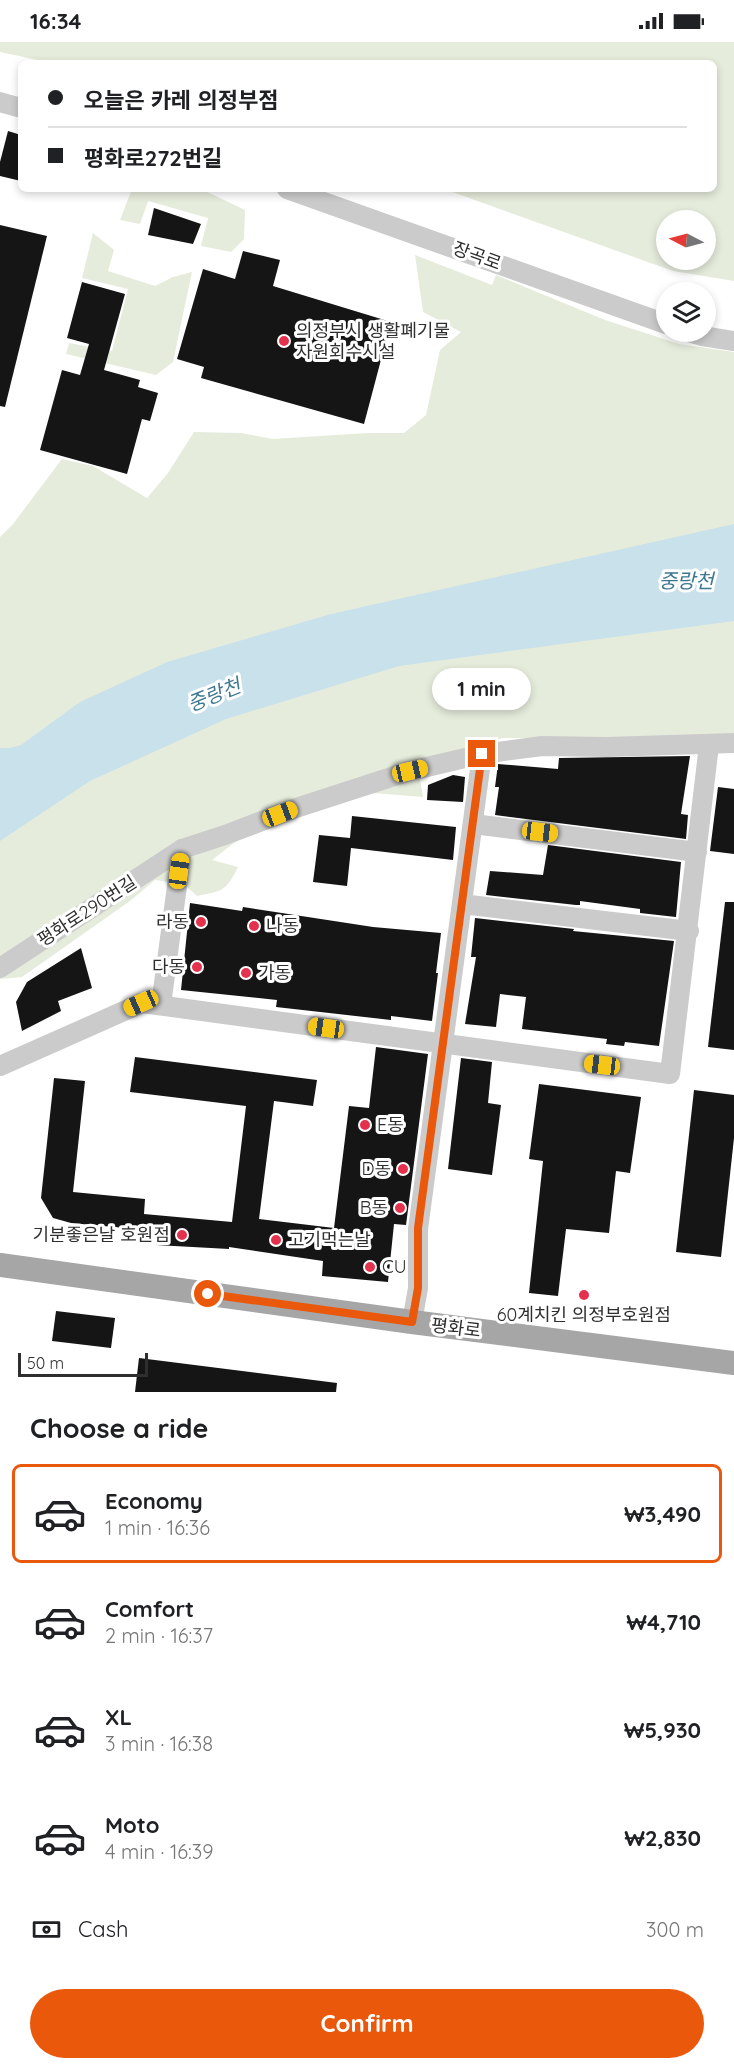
<!DOCTYPE html>
<html lang="en">
<head>
<meta charset="utf-8">
<style>
	:root { --surface:#fff; --page:#f2f2f2; --text:#202124; --muted:#757577; --line:#e0e0e0; --accent:#ea580c }
	body { margin:0; font-family:Quicksand,"Noto Sans KR",sans-serif; background:var(--page); color:var(--text); height:100vh; display:flex; flex-direction:column; font-size:22px; white-space:nowrap }
	* { box-sizing:border-box; margin:0 }
	p { font-size:20px; color:var(--muted) }
	.icon { flex:none; width:33px; height:33px; fill:none; stroke:currentColor; stroke-width:2; stroke-linecap:round; stroke-linejoin:round }
	.map { position:relative; height:1350px; overflow:hidden }
	.side { display:flex; flex-direction:column; background:var(--surface); flex:1 }
	.side>* { flex:none }
	.banner { position:absolute; left:18px; top:18px; width:699px; height:132px; border-radius:9px; box-shadow:0 3px 9px #0003; display:grid; align-content:center; height:132px; padding:0 30px; background:var(--surface) }
	.needle { width:39px; rotate:276deg }
	.buttons { position:absolute; left:656px; top:168px; display:grid; gap:12px }
	.buttons a { display:grid; place-items:center; width:60px; height:60px; border-radius:50%; background:var(--surface); box-shadow:0 3px 9px #0003; font-size:30px }
	.scale { position:absolute; left:18px; bottom:15px; width:130px; box-sizing:border-box; padding-left:6px; border:3px solid #2e2e2e; border-top:0; font-size:16px; line-height:21px; white-space:nowrap; color:#2e2e2e; -webkit-text-stroke:4px #fff; paint-order:stroke }
	.end { position:absolute; width:27px; height:27px; margin:-14px; border:8px solid #ea580c; background:#fff; box-shadow:0 0 0 3px #fff }
	.from { border-radius:50% }
	.bubble { position:absolute; height:42px; border-radius:21px; background:var(--surface); box-shadow:0 3px 9px #0003; font-size:20px; font-weight:700; line-height:42px; text-align:center }
	.car { position:absolute; width:18px; height:36px; margin:-18px -9px; border-radius:8px; box-shadow:0 0 4px 2px #0007; background:linear-gradient(#f5c518 24%,#345 0 40%,#f5c518 0 76%,#345 0 86%,#f5c518 0) }
	.banner b { display:flex; align-items:center; gap:21px; height:57px; font-size:22px }
	.banner b+b { border-top:2px solid var(--line) }
	.banner i { width:15px; height:15px; background:var(--text) }
	ul { padding:0; list-style:none }
	li { display:flex; align-items:center; gap:18px; height:99px; margin:0 12px 9px; padding:0 18px; border:3px solid transparent; border-radius:9px }
	li div { flex:1 }
	li b { display:block; font-size:22px }
	li em { font-style:normal; font-weight:700 }
	li.on { border-color:var(--accent) }
	li>.icon { width:54px; height:54px; stroke-width:1.5 }
	h2 { padding:0 30px; font-size:27px; line-height:72px }
	.pay { display:flex; align-items:center; gap:15px; height:66px; padding:0 30px; font-size:22px }
	.pay p { margin-inline-start:auto }
	.button { display:flex; gap:12px; margin-top:auto; padding:12px 30px }
	.button a { flex:1; height:69px; border-radius:36px; background:var(--accent); color:#fff; font-size:24px; font-weight:700; line-height:69px; text-align:center }
	.status { display:flex; justify-content:space-between; align-items:center; height:42px; padding:0 30px; background:var(--surface); direction:ltr }
	.status svg { height:16px; fill:currentColor }
	.map>svg:first-child { display:block }
	.green { fill:#e6ecdc; fill-rule:evenodd }
	.water { fill:#c8e1eb }
	.building { fill:#151515 }
	.lines { fill:none; stroke-linecap:round; stroke-linejoin:round }
	.minor { stroke:#cbcbcb; stroke-width:20 }
	.major { stroke:#a6a6a6; stroke-width:24 }
	.route { stroke:#ea580c; stroke-width:8 }
	.poi-dot { fill:#e4324e; stroke:#fff; stroke-width:2 }
	.labels { text-anchor:middle; stroke-width:6; stroke-linejoin:round; paint-order:stroke }
	.street-label { font-size:18px; fill:#2e2e2e; stroke:#fff }
	.poi-label { font-size:18px; fill:#2e2e2e; stroke:#fff; text-anchor:start }
	.water-label { font-size:20px; font-style:italic; fill:#3d7790; stroke:#fff }
</style>
</head>
<body>
<div class="status"><b>16:34</b><svg viewBox="0 0 49 12"><path d="M0 12V9h3v3zM5 12V6h3v6zM10 12V3h3v9zM15 12V0h3v12zM26 1h20v11H26zM47 4h2v5h-2z"/></svg></div>
<div class="map">
<svg width="734" height="1350" viewBox="0 0 734 1350">
	<rect width="100%" height="100%" fill="#fff"/>
	<g class="green">
		<path d="M0,0h734v239l-61,-10 -229,-82h270v-126h-662l-52,-11zM705,178v40h-39v-40z"/>
		<path d="M132,147h69l44,21 -1,29 -13,13 -30,-6 7,-28 -60,-17 -8,23 -20,-4z"/>
		<path d="M93,191l21,17 -6,21 47,15 18,-9 19,-5 -19,90 -17,13 -90,-21 3,-11 43,8 16,-62 -46,-11z"/>
		<path d="M415,213l77,30 4,-10 109,45 74,24 55,8v388l-231,-2 -86,23 6,36 -99,-8 -90,54 -22,17 26,7c-12,24 -15,24 -41,29l-13,-12 -29,-4 -25,21 -108,76 -22,2v-442l13,-13 49,-65 31,7 54,32 21,-25 26,-41 47,1 32,6 95,-6h36l22,-18 14,-65 21,-18 -38,-20z"/>
	</g>
	<path class="water" d="M734,482v97l-335,45 -173,53 -136,62 -90,60v-93h10l11,-3 59,-43 87,-40 164,-48z"/>
	<g class="building">
		<path d="M8,89l13,4v46l-21,-5v-14z"/>
		<path d="M154,166l47,16 -8,20 -45,-9z"/>
		<path d="M0,183l47,11 -42,171 -5,-1z"/>
		<path d="M243,209l37,9 -7,26 118,36 -27,102 -163,-46 3,-11 -27,-8 26,-90 32,10z"/>
		<path d="M82,240l43,12 -21,76 36,10 -2,7 20,6 -8,28 -8,-2 -15,55 -87,-24 22,-80 18,5 9,-31 -22,-6z"/>
		<path d="M690,714l-9,58 7,1 -2,24 -191,-24 4,-28h-4l3,-23 60,5 1,-11z"/>
		<path d="M453,733l12,2 -2,25 -36,-2 1,-15z"/>
		<path d="M718,745l16,2v65l-24,-3z"/>
		<path d="M352,774l104,11 -3,33 -102,-12 -4,38 -34,-4 6,-47 31,3z"/>
		<path d="M548,803l133,17 -5,55 -36,-4v-4l-60,-8v4h-4l-90,-10 4,-24 53,4z"/>
		<path d="M725,860h9v148l-26,-3z"/>
		<path d="M190,861l52,8 1,-4 130,20 68,6 -5,40h2l-6,48 -41,-5v4l-115,-13 1,-7 -96,-10z"/>
		<path d="M475,876l99,11 -1,2 101,10 -15,105 -34,-4 -1,4 -18,-2 1,-5 -85,-10 4,-32 -26,-3 -4,33 -31,-3 11,-67h-5z"/>
		<path d="M81,906l11,40 -34,13 3,10 -39,20 -6,-29 11,-20z"/>
		<path d="M376,1005l52,7 -22,171 -12,-1 -6,58 -66,-6 1,-15 -94,-14v2l-73,-4 1,-14 -86,-8 -18,-5 -12,-20 13,-120 31,3 -12,111 72,7 -1,15 88,8 14,-116 -116,-14 5,-35 182,23 -4,26 -39,-5 -15,118 75,9 15,-122 20,2z"/>
		<path d="M461,1016l31,4 -4,41 13,2 -9,70 -44,-6z"/>
		<path d="M539,1042l102,13 -11,76 -14,-2 -7,62 -43,-4 -8,67 -29,-3 14,-132 -14,-2z"/>
		<path d="M694,1048l40,5v43l-13,119 -45,-5z"/>
		<path d="M56,1269l59,7 -4,30 -59,-7z"/>
		<path d="M139,1316l198,25 -1,9h-201z"/>
	</g>
	<g class="lines">
		<g class="minor">
			<path d="M0,60l21,6"/>
			<path d="M287,147l379,135"/>
			<path d="M688,290l14,4 32,5"/>
			<path d="M473,782l224,28"/>
			<path d="M462,862l227,27"/>
			<path d="M0,926l182,-119 43,-14 74,-28 111,-36 72,-17 60,-8 65,1 127,-4"/>
			<path d="M161,963l21,-156"/>
			<path d="M0,1024l142,-63 528,71 39,-329"/>
			<path d="M412,1280l6,-34v-59l64,-475"/>
		</g>
		<path class="major" d="M0,1223l412,57 322,41"/>
	</g>
	<g class="lines">
		<path class="route" d="M208,1252l204,28 6,-34v-60l64,-474"/>
	</g>
	<g class="poi-dot">
		<circle cx="284" cy="299" r="6"/>
		<circle cx="201" cy="880" r="6"/>
		<circle cx="254" cy="884" r="6"/>
		<circle cx="197" cy="925" r="6"/>
		<circle cx="246" cy="931" r="6"/>
		<circle cx="365" cy="1083" r="6"/>
		<circle cx="403" cy="1127" r="6"/>
		<circle cx="400" cy="1166" r="6"/>
		<circle cx="182" cy="1193" r="6"/>
		<circle cx="276" cy="1198" r="6"/>
		<circle cx="370" cy="1225" r="6"/>
		<circle cx="584" cy="1253" r="6"/>
	</g>
	<g class="labels">
		<g class="street-label">
			<text transform="translate(477 214) rotate(20)" y="6">장곡로</text>
			<text transform="translate(87 869) rotate(-33)" y="6">평화로290번길</text>
			<text transform="translate(456 1286) rotate(7)" y="6">평화로</text>
		</g>
		<g class="poi-label">
			<text x="296" y="295">의정부시 생활폐기물<tspan x="296" dy="21">자원회수시설</tspan></text>
			<text x="189" y="886" text-anchor="end">라동</text>
			<text x="266" y="890">나동</text>
			<text x="185" y="931" text-anchor="end">다동</text>
			<text x="258" y="937">가동</text>
			<text x="377" y="1089">E동</text>
			<text x="391" y="1133" text-anchor="end">D동</text>
			<text x="388" y="1172" text-anchor="end">B동</text>
			<text x="170" y="1199" text-anchor="end">기분좋은날 호원점</text>
			<text x="288" y="1204">고기먹는날</text>
			<text x="382" y="1231">CU</text>
			<text x="584" y="1279" text-anchor="middle">60계치킨 의정부호원점</text>
		</g>
		<g class="water-label">
			<text x="686" y="546">중랑천</text>
			<text transform="translate(214 653) rotate(-22)" y="7">중랑천</text>
		</g>
	</g>
</svg>
<div class="buttons">
<a><svg class="needle" viewBox="-14 -14 28 28"><path d="M0-13l5 13h-10z" fill="#e53935"/><path d="M0 13l5-13h-10z" fill="#757577"/></svg></a>
<a><svg class="icon" aria-label="layers" viewBox="0 0 24 24"><path d="M12 4l9 5-9 5-9-5zM3 14l9 5 9-5"/></svg></a>
</div>
<div class="scale">50 m</div>
<i class="end from" style="left:208px;top:1252px"></i>
<i class="end" style="left:482px;top:712px"></i>
<div class="bubble" style="left:432px;top:626px;width:99px">1 min</div>
<i class="car" style="left:410px;top:729px;rotate:77deg"></i>
<i class="car" style="left:280px;top:772px;rotate:69deg"></i>
<i class="car" style="left:540px;top:790px;rotate:97deg"></i>
<i class="car" style="left:179px;top:829px;rotate:8deg"></i>
<i class="car" style="left:141px;top:961px;rotate:246deg"></i>
<i class="car" style="left:326px;top:986px;rotate:278deg"></i>
<i class="car" style="left:602px;top:1023px;rotate:277deg"></i>
<div class="banner">
<b><i class="from"></i>오늘은 카레 의정부점</b>
<b><i></i>평화로272번길</b>
</div>
</div>
<section class="side">
<h2>Choose a ride</h2>
<ul>
<li class="on"><svg class="icon" aria-label="car" viewBox="0 0 24 24"><path d="M5 17H2v-5l4-1 3-4h7l3 4 3 1v5h-3M9 17h6M6 11h13"/><circle cx="7" cy="17" r="2"/><circle cx="17" cy="17" r="2"/></svg><div><b>Economy</b><p>1 min · 16:36</p></div><em>₩3,490</em></li>
<li><svg class="icon" aria-label="car" viewBox="0 0 24 24"><path d="M5 17H2v-5l4-1 3-4h7l3 4 3 1v5h-3M9 17h6M6 11h13"/><circle cx="7" cy="17" r="2"/><circle cx="17" cy="17" r="2"/></svg><div><b>Comfort</b><p>2 min · 16:37</p></div><em>₩4,710</em></li>
<li><svg class="icon" aria-label="car" viewBox="0 0 24 24"><path d="M5 17H2v-5l4-1 3-4h7l3 4 3 1v5h-3M9 17h6M6 11h13"/><circle cx="7" cy="17" r="2"/><circle cx="17" cy="17" r="2"/></svg><div><b>XL</b><p>3 min · 16:38</p></div><em>₩5,930</em></li>
<li><svg class="icon" aria-label="car" viewBox="0 0 24 24"><path d="M5 17H2v-5l4-1 3-4h7l3 4 3 1v5h-3M9 17h6M6 11h13"/><circle cx="7" cy="17" r="2"/><circle cx="17" cy="17" r="2"/></svg><div><b>Moto</b><p>4 min · 16:39</p></div><em>₩2,830</em></li>
</ul>
<div class="pay"><svg class="icon" aria-label="cash" viewBox="0 0 24 24"><path d="M3 7h18v10H3z"/><circle cx="12" cy="12" r="2"/></svg>Cash<p>300 m</p></div>
<div class="button"><a>Confirm</a></div>
</section>
</body>
</html>
